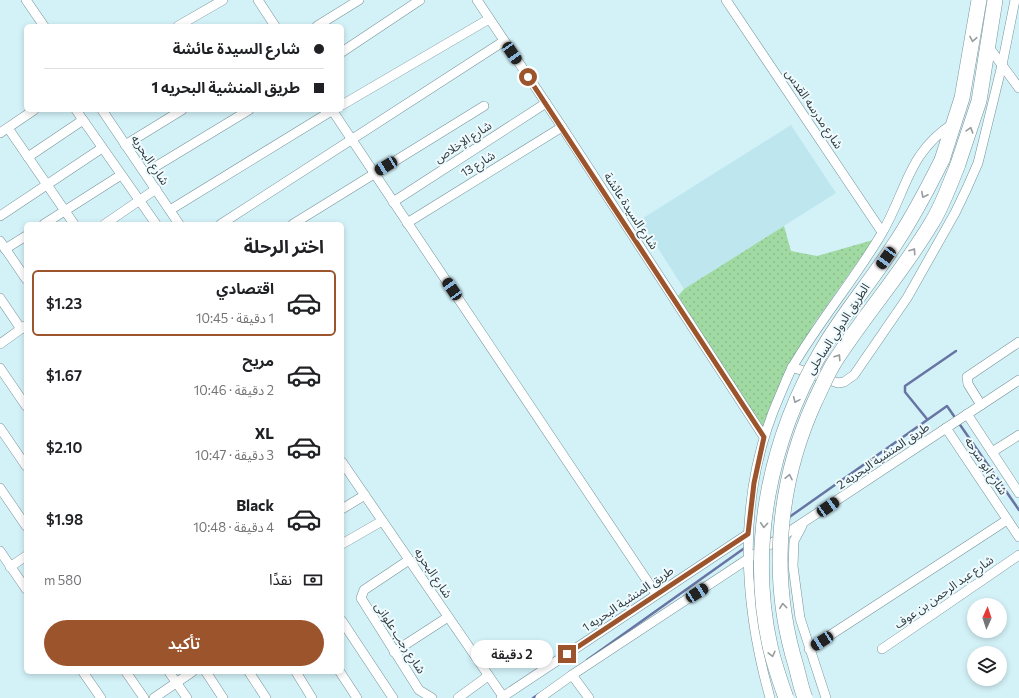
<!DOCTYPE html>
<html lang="ar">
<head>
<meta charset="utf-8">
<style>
	:root { --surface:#fff; --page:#f6f6f6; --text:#202124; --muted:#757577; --line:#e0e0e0; --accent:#9b542c }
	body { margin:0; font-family:Commissioner,"Noto Sans Arabic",sans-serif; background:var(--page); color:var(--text); direction:rtl; height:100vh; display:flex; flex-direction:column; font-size:15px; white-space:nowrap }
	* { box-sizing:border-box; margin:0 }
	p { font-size:13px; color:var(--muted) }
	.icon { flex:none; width:22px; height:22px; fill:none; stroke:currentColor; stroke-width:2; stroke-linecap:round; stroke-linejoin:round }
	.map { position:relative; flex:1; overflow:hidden; direction:ltr }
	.panel { position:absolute; left:24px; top:222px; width:320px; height:452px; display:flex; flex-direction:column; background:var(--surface); border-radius:6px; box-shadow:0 2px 6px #0003; direction:rtl }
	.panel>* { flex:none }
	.hud { position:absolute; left:24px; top:24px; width:320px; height:88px; border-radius:6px; box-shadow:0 2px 6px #0003; direction:rtl; display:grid; align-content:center; height:88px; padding:0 20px; background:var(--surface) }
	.needle { width:26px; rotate:3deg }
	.fabs { position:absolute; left:967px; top:598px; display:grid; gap:8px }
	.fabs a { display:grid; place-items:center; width:40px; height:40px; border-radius:50%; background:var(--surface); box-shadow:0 2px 6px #0003; font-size:20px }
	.end { position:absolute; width:18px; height:18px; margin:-9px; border:5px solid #9b542c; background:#fff; box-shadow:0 0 0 2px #fff }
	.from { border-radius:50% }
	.bubble { position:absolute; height:28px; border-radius:14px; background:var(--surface); box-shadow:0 2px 6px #0003; font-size:13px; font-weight:600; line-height:28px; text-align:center; direction:rtl }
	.car { position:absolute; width:12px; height:24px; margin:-12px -6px; border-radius:5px; box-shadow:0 0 3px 1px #0007; background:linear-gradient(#222 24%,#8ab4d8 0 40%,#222 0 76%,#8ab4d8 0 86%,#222 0) }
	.hud b { display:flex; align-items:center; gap:14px; height:38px; font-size:15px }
	.hud b+b { border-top:1px solid var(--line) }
	.hud i { width:10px; height:10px; background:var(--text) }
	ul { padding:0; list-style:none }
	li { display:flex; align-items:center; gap:12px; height:66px; margin:0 8px 6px; padding:0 12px; border:2px solid transparent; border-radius:6px }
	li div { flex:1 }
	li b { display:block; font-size:15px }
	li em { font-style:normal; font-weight:600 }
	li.active { border-color:var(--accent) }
	li>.icon { width:36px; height:36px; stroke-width:1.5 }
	h2 { padding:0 20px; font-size:18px; line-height:48px }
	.pay { display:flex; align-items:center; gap:10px; height:44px; padding:0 20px; font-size:15px }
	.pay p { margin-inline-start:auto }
	.action { display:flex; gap:8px; margin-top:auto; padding:8px 20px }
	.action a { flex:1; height:46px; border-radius:24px; background:var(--accent); color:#fff; font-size:16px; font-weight:600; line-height:46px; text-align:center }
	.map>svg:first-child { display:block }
	.built { fill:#bee6ee }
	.grass { fill:url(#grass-dots) }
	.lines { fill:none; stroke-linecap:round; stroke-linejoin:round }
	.stream { stroke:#6875a4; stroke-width:2.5 }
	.street-casing { stroke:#769399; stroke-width:10 }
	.primary-casing { stroke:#769399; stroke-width:16 }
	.street { stroke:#fff; stroke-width:9 }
	.primary { stroke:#fff; stroke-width:15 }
	.primary-bridge-casing { stroke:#769399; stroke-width:16; stroke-linecap:butt }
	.primary-bridge { stroke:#fff; stroke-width:15 }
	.oneway { stroke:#979d9e }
	.route { stroke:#9b542c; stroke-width:5 }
	.labels { text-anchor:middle; stroke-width:4; stroke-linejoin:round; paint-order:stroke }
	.street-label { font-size:12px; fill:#2f3b3e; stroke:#effbfe }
</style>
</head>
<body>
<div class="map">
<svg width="1019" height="698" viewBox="0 0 1019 698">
	<defs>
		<pattern id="grass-dots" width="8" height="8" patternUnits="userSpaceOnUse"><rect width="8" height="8" fill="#a1d9a3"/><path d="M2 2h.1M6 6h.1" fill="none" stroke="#8bbb8d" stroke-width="1.8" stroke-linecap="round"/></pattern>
	</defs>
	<rect width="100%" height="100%" fill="#d3f2f8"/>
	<path class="built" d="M791,125l45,68 -152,96 -44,-69z"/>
	<path class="grass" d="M784,226l7,25 26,5 56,-16 -60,85 -51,102 -84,-131 6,-7z"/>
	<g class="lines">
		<g class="stream">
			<path d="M927,419l-22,-27v-6l51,-35"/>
			<path d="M788,518l159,-112 72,104"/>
			<path d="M587,660l159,-113"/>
			<path d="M533,698l6,-4"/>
		</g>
		<g class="street-casing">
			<g id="street">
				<path d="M26,0l18,26"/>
				<path d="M258,0l17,26"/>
				<path d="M477,0l85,127 202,310"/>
				<path d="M726,0l156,232"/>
				<path d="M178,26l45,-26"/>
				<path d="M317,26l42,-26"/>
				<path d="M988,46l31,42"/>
				<path d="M342,52l78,-52"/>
				<path d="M342,105l147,-86"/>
				<path d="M76,110l80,114"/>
				<path d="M102,110l77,114"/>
				<path d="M332,110l324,484"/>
				<path d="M8,128l66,96"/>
				<path d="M0,133l34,-23"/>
				<path d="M125,145l57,-35"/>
				<path d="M28,157l55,-37"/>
				<path d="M145,173l104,-63"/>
				<path d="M393,202l153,-99"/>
				<path d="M170,210l163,-100"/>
				<path d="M0,216l102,-68"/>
				<path d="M407,223l155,-96"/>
				<path d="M44,224l77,-49"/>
				<path d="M105,224l51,-35"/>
				<path d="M221,224l283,-183"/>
				<path d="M293,224l191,-118"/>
				<path d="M0,241l26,38"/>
				<path d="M5,249l21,-13"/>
				<path d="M0,298l21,31"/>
				<path d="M0,344l25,-18"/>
				<path d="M792,367l46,16 6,-1 10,-7 53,-77 48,-85 12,-25 11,-25 24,-98 13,-65"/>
				<path d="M0,368l26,38"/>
				<path d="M981,405l-13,-21 -1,-7 52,-35"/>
				<path d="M967,414l52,79"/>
				<path d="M0,428l26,38"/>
				<path d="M946,428l73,109"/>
				<path d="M992,452l27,-17"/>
				<path d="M342,462l162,236"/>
				<path d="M0,488l26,38"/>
				<path d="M342,509l23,-14"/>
				<path d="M802,526l-8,15 -1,25 7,52 26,80"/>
				<path d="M342,544l40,-23"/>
				<path d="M0,551l26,38"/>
				<path d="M409,560l-45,30 -3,8 58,92 13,8"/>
				<path d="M10,567l16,-11"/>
				<path d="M342,621l51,77"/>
				<path d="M809,649l198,-129"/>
				<path d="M882,649l137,-94"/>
				<path d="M394,652l54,-35"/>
				<path d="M83,672l18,26"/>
				<path d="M126,672l18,26"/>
				<path d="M169,672l18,26"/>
				<path d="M206,672l17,26"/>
				<path d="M249,672l17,26"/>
				<path d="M296,672l16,26"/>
				<path d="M340,672l17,26"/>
				<path d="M572,675l17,23"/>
				<path d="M154,698l38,-26"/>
				<path d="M458,698l30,-22"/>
				<path d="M501,698l247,-164"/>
				<path d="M540,698l32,-23 447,-295"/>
				<path d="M770,698c-28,-100 -33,-206 10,-303 4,-9 8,-20 13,-29 27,-46 62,-87 89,-133 25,-43 26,-81 72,-110"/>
			</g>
		</g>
		<g class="primary-casing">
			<g id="primary">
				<path d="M942,160l20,-62 17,-98"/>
				<path d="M957,167l22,-66 16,-101"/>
			</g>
		</g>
		<use href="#street" class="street"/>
		<use href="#primary" class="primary"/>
		<g class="primary-bridge-casing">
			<g id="primary-bridge">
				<path d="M786,698c-6,-17 -12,-34 -16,-52 -22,-100 0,-207 51,-294 21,-37 49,-69 72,-105 19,-28 34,-57 49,-87"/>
				<path d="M805,698c-4,-10 -6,-21 -9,-32 -27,-88 -19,-182 19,-265 7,-14 13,-30 22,-43 30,-46 66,-87 94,-134 11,-17 18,-38 26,-57"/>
			</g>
		</g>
		<use href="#primary-bridge" class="primary-bridge"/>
	</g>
	<defs><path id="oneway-chevron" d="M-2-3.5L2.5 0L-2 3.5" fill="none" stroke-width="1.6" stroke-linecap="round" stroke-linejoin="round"/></defs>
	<g class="oneway">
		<use href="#oneway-chevron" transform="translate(973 39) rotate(101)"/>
		<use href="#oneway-chevron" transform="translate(970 130) rotate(-72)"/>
		<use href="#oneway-chevron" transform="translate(924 195) rotate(117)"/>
		<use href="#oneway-chevron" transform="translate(913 251) rotate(-56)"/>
		<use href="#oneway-chevron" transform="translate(838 357) rotate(-57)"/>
		<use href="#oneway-chevron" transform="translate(796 400) rotate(114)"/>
		<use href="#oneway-chevron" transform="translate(789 477) rotate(-78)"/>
		<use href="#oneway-chevron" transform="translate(764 525) rotate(94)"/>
		<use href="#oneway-chevron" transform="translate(783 606) rotate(-96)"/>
		<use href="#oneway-chevron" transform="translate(772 654) rotate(76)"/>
	</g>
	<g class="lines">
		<path class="route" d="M528,77l236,360 -10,46 -6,51 -181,120"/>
	</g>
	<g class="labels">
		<g class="street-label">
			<text transform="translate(814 109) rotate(56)" y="4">شارع مدرسه القدس</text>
			<text transform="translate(463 142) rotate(-33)" y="4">شارع الإخلاص</text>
			<text transform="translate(150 160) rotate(56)" y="4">شارع البحريه</text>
			<text transform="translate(478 164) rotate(-32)" y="4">شارع 13</text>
			<text transform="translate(631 211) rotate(57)" y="4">شارع السيدة عائشة</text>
			<text transform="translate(838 329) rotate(-57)" y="4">الطريق الدولي الساحلى</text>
			<text transform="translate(883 456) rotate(-34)" y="4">طريق المنشية البحريه 2</text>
			<text transform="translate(986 466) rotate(56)" y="4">شارع ابو سرحه</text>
			<text transform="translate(433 573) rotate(56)" y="4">شارع البحريه</text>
			<text transform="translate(944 592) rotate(-35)" y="4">شارع عبد الرحمن بن عوف</text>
			<text transform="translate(628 599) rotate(-34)" y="4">طريق المنشية البحريه 1</text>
			<text transform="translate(400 638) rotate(57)" y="4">شارع رجب علوانى</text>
		</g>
	</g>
</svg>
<div class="fabs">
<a><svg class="needle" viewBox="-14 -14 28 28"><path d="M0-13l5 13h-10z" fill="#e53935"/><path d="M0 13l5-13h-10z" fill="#757577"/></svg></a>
<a><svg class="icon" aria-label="layers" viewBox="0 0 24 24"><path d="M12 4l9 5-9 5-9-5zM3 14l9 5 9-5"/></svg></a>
</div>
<i class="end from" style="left:528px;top:77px"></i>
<i class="end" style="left:567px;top:654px"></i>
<div class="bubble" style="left:471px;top:640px;width:82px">2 دقيقة</div>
<i class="car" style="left:512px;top:53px;rotate:146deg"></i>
<i class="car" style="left:386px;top:166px;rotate:239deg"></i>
<i class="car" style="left:886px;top:258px;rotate:216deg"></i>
<i class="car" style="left:452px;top:289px;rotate:326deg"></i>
<i class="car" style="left:828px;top:507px;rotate:56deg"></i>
<i class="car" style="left:697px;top:593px;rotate:57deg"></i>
<i class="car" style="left:822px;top:641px;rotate:237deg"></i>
<div class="hud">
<b><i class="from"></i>شارع السيدة عائشة</b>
<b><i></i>طريق المنشية البحريه 1</b>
</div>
<section class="panel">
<h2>اختر الرحلة</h2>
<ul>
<li class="active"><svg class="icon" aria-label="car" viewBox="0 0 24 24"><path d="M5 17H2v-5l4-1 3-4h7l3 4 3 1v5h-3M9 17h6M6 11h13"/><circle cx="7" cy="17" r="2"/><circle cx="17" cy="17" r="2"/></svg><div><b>اقتصادي</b><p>1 دقيقة · 10:45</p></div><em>$1.23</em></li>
<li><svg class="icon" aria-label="car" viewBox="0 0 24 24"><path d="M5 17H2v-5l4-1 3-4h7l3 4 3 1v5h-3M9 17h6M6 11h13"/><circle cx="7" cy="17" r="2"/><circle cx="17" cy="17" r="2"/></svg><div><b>مريح</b><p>2 دقيقة · 10:46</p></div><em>$1.67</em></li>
<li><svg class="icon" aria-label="car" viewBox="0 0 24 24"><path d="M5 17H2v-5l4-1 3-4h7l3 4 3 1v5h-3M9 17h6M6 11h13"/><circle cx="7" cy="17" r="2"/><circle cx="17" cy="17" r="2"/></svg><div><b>XL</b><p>3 دقيقة · 10:47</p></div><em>$2.10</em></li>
<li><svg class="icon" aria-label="car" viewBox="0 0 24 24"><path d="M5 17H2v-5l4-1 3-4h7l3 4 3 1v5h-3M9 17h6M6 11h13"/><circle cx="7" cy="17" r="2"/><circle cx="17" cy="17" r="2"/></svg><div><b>Black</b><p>4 دقيقة · 10:48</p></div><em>$1.98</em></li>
</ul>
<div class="pay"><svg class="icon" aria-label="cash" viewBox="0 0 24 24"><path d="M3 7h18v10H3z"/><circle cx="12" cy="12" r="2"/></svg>نقدًا<p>580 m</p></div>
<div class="action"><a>تأكيد</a></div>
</section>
</div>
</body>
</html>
